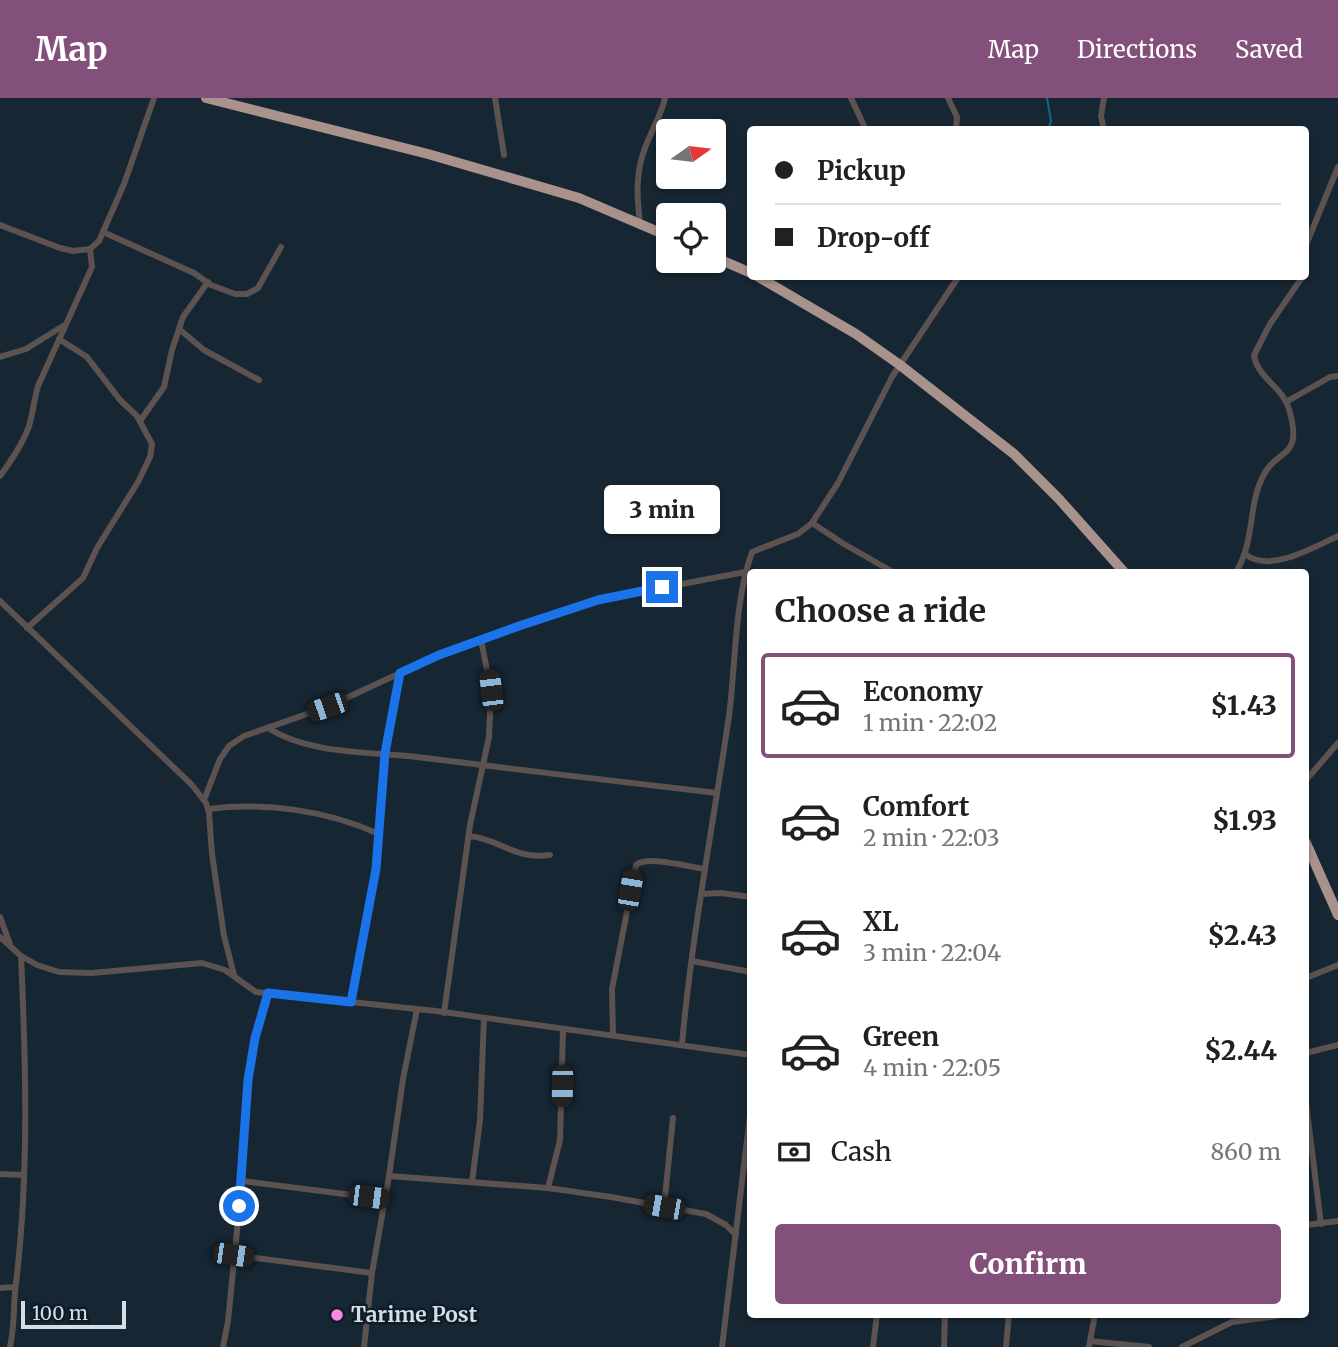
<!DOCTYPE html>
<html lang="en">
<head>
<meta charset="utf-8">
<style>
	:root { --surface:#fff; --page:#f6f6f6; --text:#202124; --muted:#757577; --line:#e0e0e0; --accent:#834f7b }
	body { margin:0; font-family:Merriweather,serif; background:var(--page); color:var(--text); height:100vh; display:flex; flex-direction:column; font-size:26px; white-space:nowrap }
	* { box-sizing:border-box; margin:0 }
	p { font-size:23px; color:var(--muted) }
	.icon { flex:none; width:38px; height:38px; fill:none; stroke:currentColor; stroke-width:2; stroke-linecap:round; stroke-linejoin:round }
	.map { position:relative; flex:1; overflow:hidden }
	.drawer { position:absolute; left:747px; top:471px; width:562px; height:749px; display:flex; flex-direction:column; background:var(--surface); border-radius:7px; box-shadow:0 2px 5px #0004 }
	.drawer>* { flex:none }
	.guide { position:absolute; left:747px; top:28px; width:562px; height:154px; border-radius:7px; box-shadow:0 2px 5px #0004; display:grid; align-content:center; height:154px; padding:0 28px; background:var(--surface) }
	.needle { width:46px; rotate:76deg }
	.controls { position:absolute; left:656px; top:21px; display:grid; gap:14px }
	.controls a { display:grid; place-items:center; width:70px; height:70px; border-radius:7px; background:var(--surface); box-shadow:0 2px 5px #0004; font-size:35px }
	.scale { position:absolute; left:21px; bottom:18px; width:105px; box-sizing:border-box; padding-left:7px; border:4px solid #d4dee6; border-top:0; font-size:19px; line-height:24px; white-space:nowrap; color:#d4dee6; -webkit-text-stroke:5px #0d1c28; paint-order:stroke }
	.end { position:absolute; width:32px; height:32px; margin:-16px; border:9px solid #1a73e8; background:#fff; box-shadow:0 0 0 4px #fff }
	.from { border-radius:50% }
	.bubble { position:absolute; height:49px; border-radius:7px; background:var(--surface); box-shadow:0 2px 5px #0004; font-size:23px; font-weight:800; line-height:49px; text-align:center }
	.car { position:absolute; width:21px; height:42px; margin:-21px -10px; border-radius:9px; box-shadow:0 0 5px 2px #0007; background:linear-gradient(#222 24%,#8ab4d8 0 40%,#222 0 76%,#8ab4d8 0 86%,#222 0) }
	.guide b { display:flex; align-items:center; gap:24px; height:66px; font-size:26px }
	.guide b+b { border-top:2px solid var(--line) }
	.guide i { width:18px; height:18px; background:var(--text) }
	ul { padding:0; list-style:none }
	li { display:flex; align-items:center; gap:21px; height:105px; margin:0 14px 10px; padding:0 14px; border:4px solid transparent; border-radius:7px }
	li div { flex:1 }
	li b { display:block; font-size:26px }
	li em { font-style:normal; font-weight:800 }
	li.current { border-color:var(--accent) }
	li>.icon { width:63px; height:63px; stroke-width:1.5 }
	h2 { padding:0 28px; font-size:32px; line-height:84px }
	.pay { display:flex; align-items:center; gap:18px; height:77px; padding:0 28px; font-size:26px }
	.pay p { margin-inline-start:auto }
	.primary-button { display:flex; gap:14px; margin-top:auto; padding:14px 28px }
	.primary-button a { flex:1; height:80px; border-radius:7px; background:var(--accent); color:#fff; font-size:28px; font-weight:800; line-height:80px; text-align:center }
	header { display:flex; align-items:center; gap:42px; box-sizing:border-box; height:98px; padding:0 35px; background:var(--accent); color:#fff }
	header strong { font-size:33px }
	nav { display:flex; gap:38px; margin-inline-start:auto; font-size:24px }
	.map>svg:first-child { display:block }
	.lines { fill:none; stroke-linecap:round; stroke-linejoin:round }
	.stream { stroke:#076d8c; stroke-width:2 }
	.street { stroke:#5c5250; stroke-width:6 }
	.highway { stroke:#a9918c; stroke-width:10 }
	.route { stroke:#1a73e8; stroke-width:9 }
	.poi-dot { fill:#fb87e5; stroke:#0d1c28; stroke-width:2.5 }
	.labels { text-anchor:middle; stroke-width:5; stroke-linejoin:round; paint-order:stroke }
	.poi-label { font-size:21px; font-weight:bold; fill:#d4dee6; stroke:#0d1c28; text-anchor:start }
</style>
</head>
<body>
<header>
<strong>Map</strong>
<nav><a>Map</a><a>Directions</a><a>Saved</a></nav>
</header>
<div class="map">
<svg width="1338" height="1249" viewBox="0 0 1338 1249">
	<rect width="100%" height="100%" fill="#162632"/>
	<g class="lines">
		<path class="stream" d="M1047,0l4,23 -3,9"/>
		<g class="street">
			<path d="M495,0l9,57"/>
			<path d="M851,0l15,32"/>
			<path d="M948,0l9,19 -1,13"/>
			<path d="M1104,0l-3,18 3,14"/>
			<path d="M640,126c-3,-27 -5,-50 5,-76 6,-17 16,-32 20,-50"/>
			<path d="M0,127l60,23 13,3 17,-2 9,-8 25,-57 30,-86"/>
			<path d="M103,134l91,41 17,12 24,9h12l11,-6 23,-41"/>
			<path d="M1306,147l32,-78"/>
			<path d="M179,231l25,21 55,30"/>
			<path d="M0,259l26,-8 37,-23"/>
			<path d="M1286,304l44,-25 8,-1"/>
			<path d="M140,323l24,-34 8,-37 11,-33 25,-35"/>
			<path d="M0,378c11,-15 23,-32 29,-50 4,-13 5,-26 9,-40l54,-119 -2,-18"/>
			<path d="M812,425l32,21 49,28"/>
			<path d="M1245,456c24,20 69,-7 93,-18"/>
			<path d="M1236,474c19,-31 12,-65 26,-94 15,-32 42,-17 27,-69 -6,-22 -32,-31 -35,-54l16,-31 33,-48"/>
			<path d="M0,503l192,184 14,18 3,9 3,42 12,82 10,39"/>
			<path d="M27,530l56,-50 14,-30 41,-66 12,-25 2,-13 -15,-28 -17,-16 -33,-43 -28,-18"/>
			<path d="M268,630c44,28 106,23 157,30 97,12 195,24 292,35"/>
			<path d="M1306,682l32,-37"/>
			<path d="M204,702l16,-41 9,-13 15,-10 83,-29 112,-52 80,-29 79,-26 147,-28"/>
			<path d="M208,711c57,-7 118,1 171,25"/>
			<path d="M469,738c32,3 44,24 81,19"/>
			<path d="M701,796l20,-1 30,4"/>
			<path d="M0,819l10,27"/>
			<path d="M0,839l21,19 16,9 22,7 33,1 110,-10 23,7 31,22 180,19 315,44"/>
			<path d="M692,863l59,11"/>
			<path d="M1306,880l32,-13"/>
			<path d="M351,904l25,-133 9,-116 15,-80"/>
			<path d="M444,915l26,-188 19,-88 2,-47 -10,-50"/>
			<path d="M613,937l-1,-46 24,-124c12,-10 53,2 69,4"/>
			<path d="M682,946c10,-110 31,-219 47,-328 7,-55 5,-112 23,-164l46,-18 14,-11 26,-40 54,-106 67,-101"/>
			<path d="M1306,955l32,-8"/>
			<path d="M1306,1005l15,121"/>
			<path d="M0,1076l23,1"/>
			<path d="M389,1078l14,-97 14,-70"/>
			<path d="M242,1083l142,18"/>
			<path d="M472,1084l8,-62 4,-102"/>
			<path d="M548,1090l12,-48 3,-111"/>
			<path d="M664,1109l9,-89"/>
			<path d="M1306,1127l32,-4"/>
			<path d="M233,1157l139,18"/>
			<path d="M0,1190l15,-1"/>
			<path d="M1090,1243l59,6"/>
			<path d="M10,1249c5,-22 3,-42 6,-64 13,-108 10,-218 5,-327"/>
			<path d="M223,1249l5,-26 14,-140 6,-101 7,-42 13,-45"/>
			<path d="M364,1249l8,-74 17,-97 159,12 63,9 95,17 20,11 10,10"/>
			<path d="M722,1249l29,-240"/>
			<path d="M873,1249l4,-33"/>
			<path d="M944,1249l1,-33"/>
			<path d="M1006,1249l3,-33"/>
			<path d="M1089,1249l6,-33"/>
			<path d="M1182,1249l50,-25 45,-6"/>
		</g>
		<g class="highway">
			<path d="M206,0l222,56 151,44 89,38"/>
			<path d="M714,159l37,16"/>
			<path d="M757,178l99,58 44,31 114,89 45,45 65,73"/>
			<path d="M1306,745l32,72"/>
		</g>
	</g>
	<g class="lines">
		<path class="route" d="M239,1108l9,-126 7,-42 13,-45 83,9 25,-133 9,-116 15,-80 39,-18 80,-29 79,-26 64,-13"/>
	</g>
	<circle class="poi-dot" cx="337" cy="1217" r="7"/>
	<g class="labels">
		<g class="poi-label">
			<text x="351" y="1224">Tarime Post</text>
		</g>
	</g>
</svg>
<div class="controls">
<a><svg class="needle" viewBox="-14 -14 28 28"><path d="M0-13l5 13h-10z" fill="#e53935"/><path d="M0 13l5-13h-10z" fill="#757577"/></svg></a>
<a><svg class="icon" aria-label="locate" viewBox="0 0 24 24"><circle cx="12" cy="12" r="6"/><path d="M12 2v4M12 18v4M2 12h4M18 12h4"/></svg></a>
</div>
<div class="scale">100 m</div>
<i class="end from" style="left:239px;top:1108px"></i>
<i class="end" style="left:662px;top:489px"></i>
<div class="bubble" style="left:604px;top:387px;width:116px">3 min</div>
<i class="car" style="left:491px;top:592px;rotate:353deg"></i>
<i class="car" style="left:327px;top:609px;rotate:251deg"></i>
<i class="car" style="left:630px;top:792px;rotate:10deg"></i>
<i class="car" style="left:562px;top:988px;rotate:181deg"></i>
<i class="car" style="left:369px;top:1099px;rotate:97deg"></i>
<i class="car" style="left:664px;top:1109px;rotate:280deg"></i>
<i class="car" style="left:233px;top:1157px;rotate:98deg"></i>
<div class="guide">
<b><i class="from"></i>Pickup</b>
<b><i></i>Drop-off</b>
</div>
<section class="drawer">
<h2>Choose a ride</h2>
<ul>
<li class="current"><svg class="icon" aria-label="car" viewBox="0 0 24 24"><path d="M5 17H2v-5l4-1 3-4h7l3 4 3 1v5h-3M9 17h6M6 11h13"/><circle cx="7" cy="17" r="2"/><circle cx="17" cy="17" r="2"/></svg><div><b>Economy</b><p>1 min · 22:02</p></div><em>$1.43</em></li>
<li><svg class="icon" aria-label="car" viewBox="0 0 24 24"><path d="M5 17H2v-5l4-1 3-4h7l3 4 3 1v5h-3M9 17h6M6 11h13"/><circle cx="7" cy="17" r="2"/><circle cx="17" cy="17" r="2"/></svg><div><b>Comfort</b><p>2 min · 22:03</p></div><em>$1.93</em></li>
<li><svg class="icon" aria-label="car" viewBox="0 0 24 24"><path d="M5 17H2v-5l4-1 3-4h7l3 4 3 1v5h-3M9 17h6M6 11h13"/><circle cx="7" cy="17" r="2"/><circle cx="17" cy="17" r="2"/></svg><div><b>XL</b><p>3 min · 22:04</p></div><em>$2.43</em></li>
<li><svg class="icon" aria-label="car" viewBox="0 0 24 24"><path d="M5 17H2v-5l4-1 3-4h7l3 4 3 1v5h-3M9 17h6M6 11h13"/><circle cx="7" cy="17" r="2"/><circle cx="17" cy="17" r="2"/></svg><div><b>Green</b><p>4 min · 22:05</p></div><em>$2.44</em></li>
</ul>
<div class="pay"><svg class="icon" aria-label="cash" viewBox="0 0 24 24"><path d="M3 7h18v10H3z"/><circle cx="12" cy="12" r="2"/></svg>Cash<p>860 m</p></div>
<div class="primary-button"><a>Confirm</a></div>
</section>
</div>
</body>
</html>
